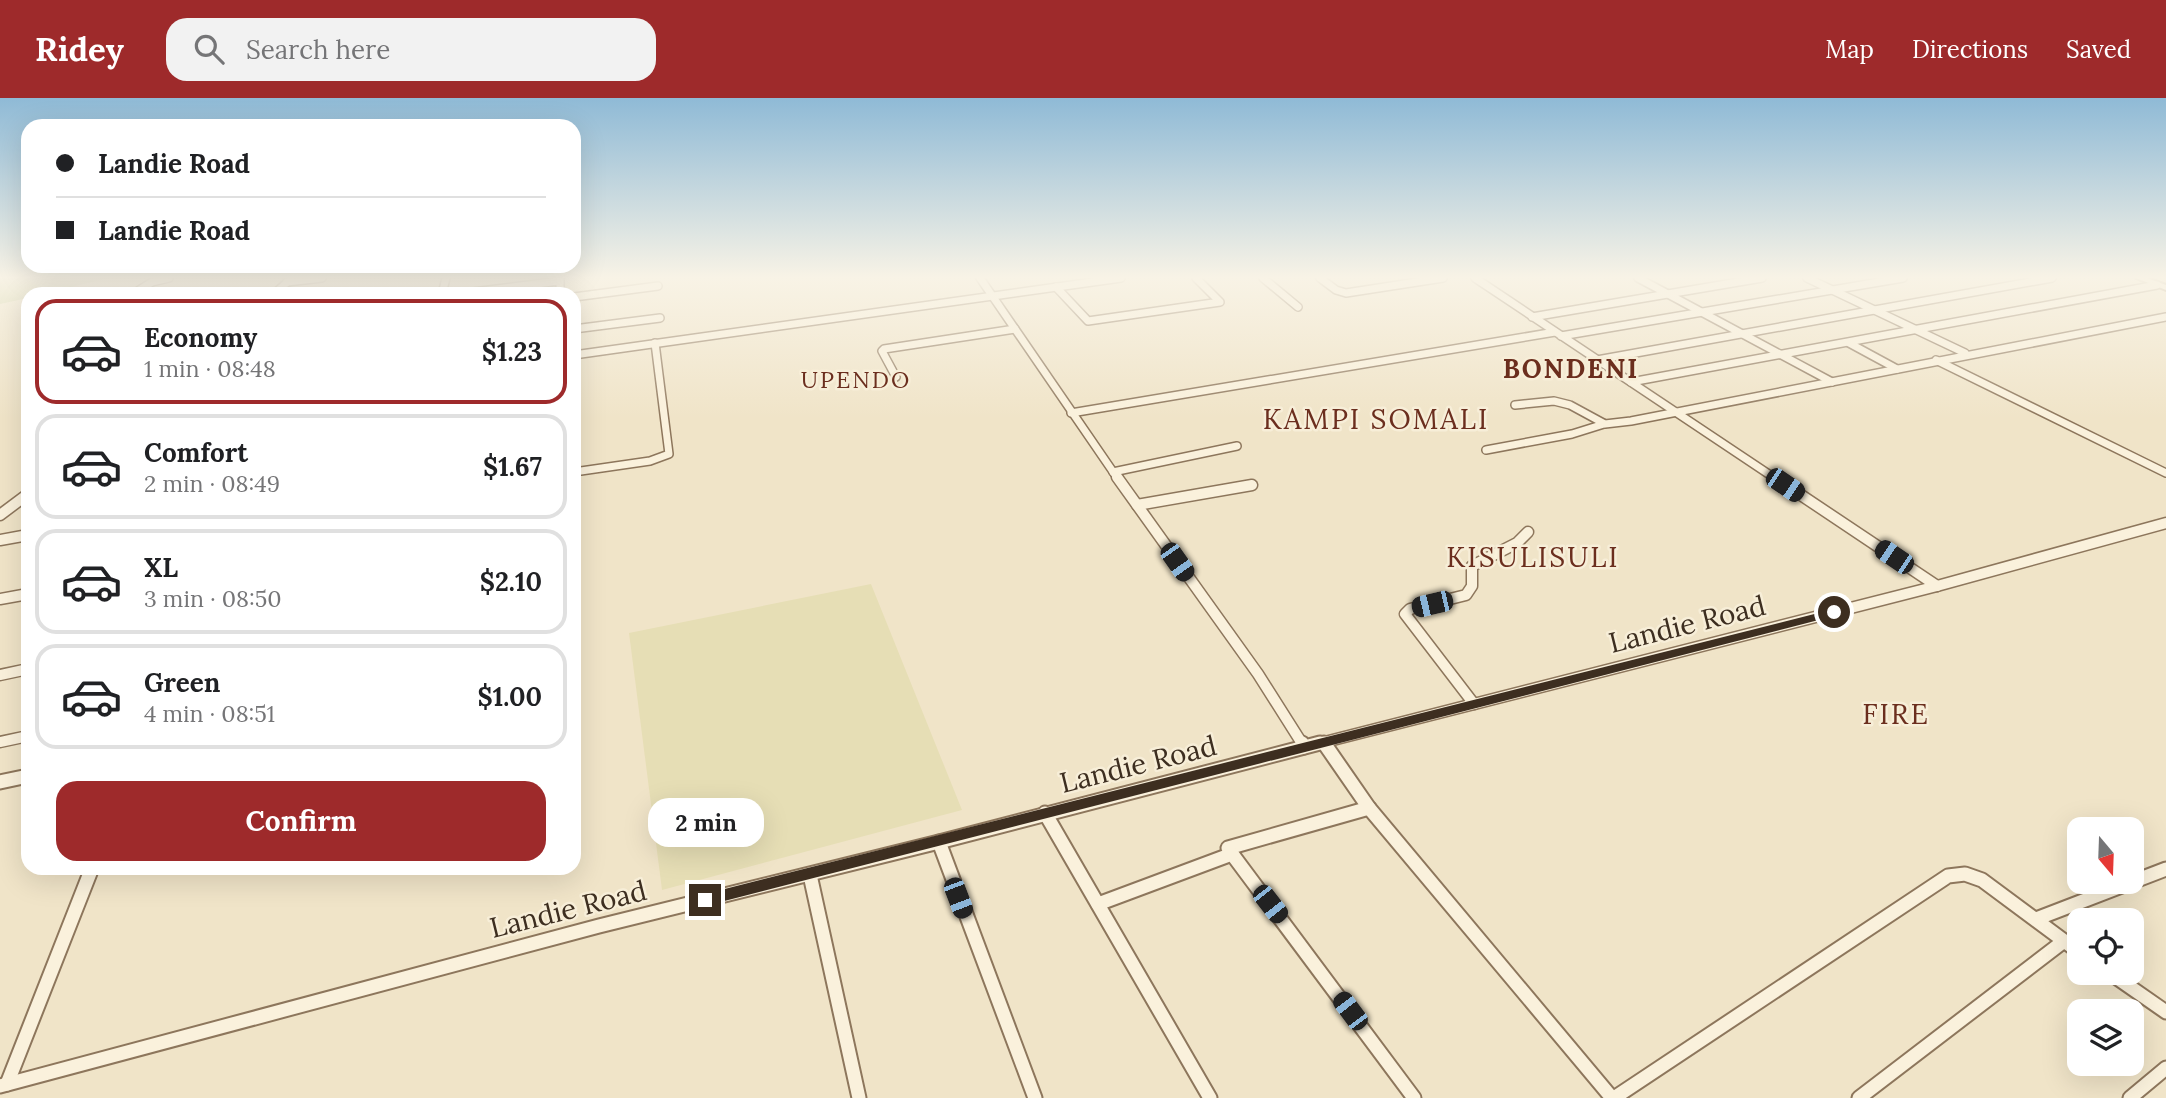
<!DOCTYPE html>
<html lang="en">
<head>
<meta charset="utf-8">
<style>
	:root { --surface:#fff; --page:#f2f2f2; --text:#202124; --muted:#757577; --line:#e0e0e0; --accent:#9e2a2b }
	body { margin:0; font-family:Lora,serif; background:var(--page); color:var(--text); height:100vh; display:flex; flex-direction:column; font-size:26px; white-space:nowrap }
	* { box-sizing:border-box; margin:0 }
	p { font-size:23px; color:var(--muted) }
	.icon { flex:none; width:38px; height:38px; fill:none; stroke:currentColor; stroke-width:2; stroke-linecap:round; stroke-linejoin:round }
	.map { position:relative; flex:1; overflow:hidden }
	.details { position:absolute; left:21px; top:189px; width:560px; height:588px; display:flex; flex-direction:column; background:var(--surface); border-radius:21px; box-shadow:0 7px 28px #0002 }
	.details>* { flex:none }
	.hud { position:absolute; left:21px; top:21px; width:560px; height:154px; border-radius:21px; box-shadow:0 7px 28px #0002; display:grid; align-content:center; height:154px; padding:0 35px; background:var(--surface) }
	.needle { width:46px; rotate:161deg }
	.controls { position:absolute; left:2067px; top:719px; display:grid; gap:14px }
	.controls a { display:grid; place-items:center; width:77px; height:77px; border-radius:14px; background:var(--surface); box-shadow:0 7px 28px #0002; font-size:35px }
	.end { position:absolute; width:32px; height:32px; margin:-16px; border:9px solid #3d2e20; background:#fff; box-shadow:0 0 0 4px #fff }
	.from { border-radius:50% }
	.bubble { position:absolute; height:49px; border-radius:21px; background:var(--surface); box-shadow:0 7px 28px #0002; font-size:23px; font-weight:700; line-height:49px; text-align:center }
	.car { position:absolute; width:21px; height:42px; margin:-21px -10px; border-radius:9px; box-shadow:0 0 5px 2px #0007; background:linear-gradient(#222 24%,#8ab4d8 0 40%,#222 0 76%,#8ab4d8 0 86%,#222 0) }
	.hud b { display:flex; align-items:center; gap:24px; height:66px; font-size:26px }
	.hud b+b { border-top:2px solid var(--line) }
	.hud i { width:18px; height:18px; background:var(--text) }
	ul { padding:12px 0 0; list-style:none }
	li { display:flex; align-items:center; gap:21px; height:105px; margin:0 14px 10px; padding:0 21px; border:4px solid var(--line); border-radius:21px }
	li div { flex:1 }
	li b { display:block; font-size:26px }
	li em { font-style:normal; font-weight:700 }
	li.current { border-color:var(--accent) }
	li>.icon { width:63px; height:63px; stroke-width:1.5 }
	.primary-button { display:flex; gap:14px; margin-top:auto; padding:14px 35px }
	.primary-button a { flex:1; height:80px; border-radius:21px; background:var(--accent); color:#fff; font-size:28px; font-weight:700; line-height:80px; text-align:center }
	header { display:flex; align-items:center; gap:42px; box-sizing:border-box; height:98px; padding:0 35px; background:var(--accent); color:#fff }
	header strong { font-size:33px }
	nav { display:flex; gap:38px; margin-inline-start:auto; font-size:24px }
	.search { width:490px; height:63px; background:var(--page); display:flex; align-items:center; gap:18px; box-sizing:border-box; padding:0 24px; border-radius:21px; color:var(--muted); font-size:26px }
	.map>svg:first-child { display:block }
	.farmland { fill:#e6deb5 }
	.green { fill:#c9cf9b }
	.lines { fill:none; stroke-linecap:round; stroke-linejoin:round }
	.minor-far2-casing { stroke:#8d765c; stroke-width:10 }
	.minor-far1-casing { stroke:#8d765c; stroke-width:13 }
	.minor-casing { stroke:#8d765c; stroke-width:17 }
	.tertiary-casing { stroke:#8d765c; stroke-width:4 }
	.minor-far2 { stroke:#faf1dc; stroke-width:7 }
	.minor-far1 { stroke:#faf1dc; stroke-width:10 }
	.minor { stroke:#faf1dc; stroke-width:13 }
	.tertiary { fill:#faf1dc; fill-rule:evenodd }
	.route { fill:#3d2e20 }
	.labels { text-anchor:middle; stroke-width:5; stroke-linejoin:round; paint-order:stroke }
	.far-quarter-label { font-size:23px; letter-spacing:2px; fill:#6b2e1e; stroke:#f7eed8 }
	.far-district-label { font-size:26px; font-weight:bold; letter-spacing:2px; fill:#6b2e1e; stroke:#f7eed8 }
	.quarter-label { font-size:28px; letter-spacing:2px; fill:#6b2e1e; stroke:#f7eed8 }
	.near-street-label { font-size:28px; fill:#3d2e20; stroke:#f7eed8 }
</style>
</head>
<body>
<header>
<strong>Ridey</strong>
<div class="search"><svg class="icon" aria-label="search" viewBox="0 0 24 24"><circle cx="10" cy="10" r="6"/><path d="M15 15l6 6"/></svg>Search here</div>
<nav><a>Map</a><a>Directions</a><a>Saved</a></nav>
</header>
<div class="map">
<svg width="2166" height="1000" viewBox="0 0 2166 1000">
	<rect width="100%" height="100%" fill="#f0e4c8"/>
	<path class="farmland" d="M871,486l91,226 -300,80 -33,-257z"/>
	<path class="green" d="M0,180h108l-66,16h-14v4l-28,6z"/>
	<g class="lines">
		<g class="minor-far2-casing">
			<g id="minor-far2">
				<path d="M560,180v16"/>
				<path d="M980,180l138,201"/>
				<path d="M1263,180l35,29"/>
				<path d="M1320,180l16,12 10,3 97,-15"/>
				<path d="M1475,180l301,201"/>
				<path d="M1638,180l194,104"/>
				<path d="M1807,180l158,75"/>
				<path d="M287,184l35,-4"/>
				<path d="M1056,189l32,34 132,-19 -24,-24"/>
				<path d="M133,196l19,-12 17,-4"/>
				<path d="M274,196l18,-16"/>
				<path d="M442,196l4,-16"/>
				<path d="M457,196l102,-13"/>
				<path d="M574,199l84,-11"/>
				<path d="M1532,219l230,-39"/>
				<path d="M574,231l86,-11"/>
				<path d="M1561,238l342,-58"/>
				<path d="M1849,245l48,26"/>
				<path d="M574,257l547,-77"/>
				<path d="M1597,262l455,-82"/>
				<path d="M1936,262l230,113"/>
				<path d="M896,279l-14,-26 2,-2 131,-20"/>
				<path d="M1631,284l526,-97"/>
				<path d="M1515,307l39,-4 16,4 35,19 26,-3 535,-104"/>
				<path d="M1071,315l484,-81"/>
				<path d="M1486,352l86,-16 32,-10"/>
				<path d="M574,374l76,-11 19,-7 -14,-111"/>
				<path d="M1113,374l124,-26"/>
			</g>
		</g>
		<g class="minor-far1-casing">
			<g id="minor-far1">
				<path d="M1117,379l141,197 45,71"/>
				<path d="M1774,379l163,109"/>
				<path d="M1137,407l115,-20"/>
				<path d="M0,417l28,-21"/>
				<path d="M0,442l28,-5"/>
				<path d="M0,501l28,-5"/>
				<path d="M0,577l28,-6"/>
				<path d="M1474,606l-69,-90 5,-5 56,-14 6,-9v-20l45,-23 11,-11"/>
				<path d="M0,644l28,-6"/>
				<path d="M1323,644l2,3"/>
				<path d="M1313,647l624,-159 229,-63"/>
			</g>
		</g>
		<g class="minor-casing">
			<g id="minor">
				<path d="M1302,645l2,4"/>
				<path d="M1324,645l45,65 243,290"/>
				<path d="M0,684l28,-6"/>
				<path d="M1045,715l165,285"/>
				<path d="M939,744l96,256"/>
				<path d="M1232,756l-4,-6 141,-40"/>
				<path d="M810,777l49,223"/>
				<path d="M1098,806l134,-50 182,244"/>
				<path d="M2036,821l130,-50"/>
				<path d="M2110,875l56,39"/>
				<path d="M7,986l85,-216"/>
				<path d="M0,988l599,-160 340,-84 381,-99"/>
				<path d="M1614,1000l334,-222 17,-2 17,6 97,72"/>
				<path d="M1859,1000l205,-157"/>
				<path d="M2130,1000l36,-30"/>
			</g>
		</g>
		<g class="tertiary-casing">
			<path id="tertiary" d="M2136,180h11l19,7v5z"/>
		</g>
		<use href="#minor-far2" class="minor-far2"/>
		<use href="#minor-far1" class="minor-far1"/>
		<use href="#minor" class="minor"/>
		<use href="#tertiary" class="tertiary"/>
	</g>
	<linearGradient id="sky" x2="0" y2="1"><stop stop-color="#8fbad6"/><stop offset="0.56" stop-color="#f8f3e6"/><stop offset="1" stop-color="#f8f3e6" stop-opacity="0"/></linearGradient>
	<rect width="2166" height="320" fill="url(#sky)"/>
	<path class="route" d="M1834,511l4,1v5l-1133,291 -8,-6 8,-6z"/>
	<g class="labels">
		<g class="far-quarter-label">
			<text x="856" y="290">UPENDO</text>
		</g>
		<g class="far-district-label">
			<text x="1571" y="280">BONDENI</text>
		</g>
		<g class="quarter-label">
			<text x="1376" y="331">KAMPI SOMALI</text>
			<text x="1533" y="469">KISULISULI</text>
			<text x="1896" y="626">FIRE</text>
		</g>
		<g class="near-street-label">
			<text transform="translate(1687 526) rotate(-14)" y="10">Landie Road</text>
			<text transform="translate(1138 666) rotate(-14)" y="10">Landie Road</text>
			<text transform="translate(568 811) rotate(-14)" y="10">Landie Road</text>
		</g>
	</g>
</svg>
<div class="controls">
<a><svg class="needle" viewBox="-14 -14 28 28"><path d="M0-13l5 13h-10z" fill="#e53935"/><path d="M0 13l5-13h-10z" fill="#757577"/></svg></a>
<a><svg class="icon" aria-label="locate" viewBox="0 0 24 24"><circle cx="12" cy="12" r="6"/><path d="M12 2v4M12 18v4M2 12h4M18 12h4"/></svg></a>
<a><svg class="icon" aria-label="layers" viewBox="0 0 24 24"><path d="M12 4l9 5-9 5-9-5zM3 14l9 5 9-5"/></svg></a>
</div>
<i class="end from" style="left:1834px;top:514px"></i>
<i class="end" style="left:705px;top:802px"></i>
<div class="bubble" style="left:648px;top:700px;width:116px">2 min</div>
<i class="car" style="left:1785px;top:387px;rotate:124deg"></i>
<i class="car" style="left:1894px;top:459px;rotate:304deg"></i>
<i class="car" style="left:1177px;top:464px;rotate:145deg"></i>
<i class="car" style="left:1432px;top:506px;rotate:257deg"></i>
<i class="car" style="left:958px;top:800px;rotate:159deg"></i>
<i class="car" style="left:1270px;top:806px;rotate:142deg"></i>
<i class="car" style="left:1350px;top:913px;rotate:323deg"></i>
<div class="hud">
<b><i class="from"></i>Landie Road</b>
<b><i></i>Landie Road</b>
</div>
<section class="details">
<ul>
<li class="current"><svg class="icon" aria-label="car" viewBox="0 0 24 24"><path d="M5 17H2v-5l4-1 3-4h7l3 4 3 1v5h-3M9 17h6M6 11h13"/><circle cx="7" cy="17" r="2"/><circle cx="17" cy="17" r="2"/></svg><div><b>Economy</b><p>1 min · 08:48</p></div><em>$1.23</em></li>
<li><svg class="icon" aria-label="car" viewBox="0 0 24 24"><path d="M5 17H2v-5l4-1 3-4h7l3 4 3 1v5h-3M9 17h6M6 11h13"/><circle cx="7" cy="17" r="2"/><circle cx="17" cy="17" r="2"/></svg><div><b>Comfort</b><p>2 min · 08:49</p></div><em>$1.67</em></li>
<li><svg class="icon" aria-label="car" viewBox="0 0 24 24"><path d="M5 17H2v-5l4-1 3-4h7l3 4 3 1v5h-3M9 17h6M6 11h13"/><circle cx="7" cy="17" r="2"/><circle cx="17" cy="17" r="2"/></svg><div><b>XL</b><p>3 min · 08:50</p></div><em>$2.10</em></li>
<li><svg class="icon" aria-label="car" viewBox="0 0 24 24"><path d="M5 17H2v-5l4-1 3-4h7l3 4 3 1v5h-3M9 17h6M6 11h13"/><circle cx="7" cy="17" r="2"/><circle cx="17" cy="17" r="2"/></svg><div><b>Green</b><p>4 min · 08:51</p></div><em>$1.00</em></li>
</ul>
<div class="primary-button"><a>Confirm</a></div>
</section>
</div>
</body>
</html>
